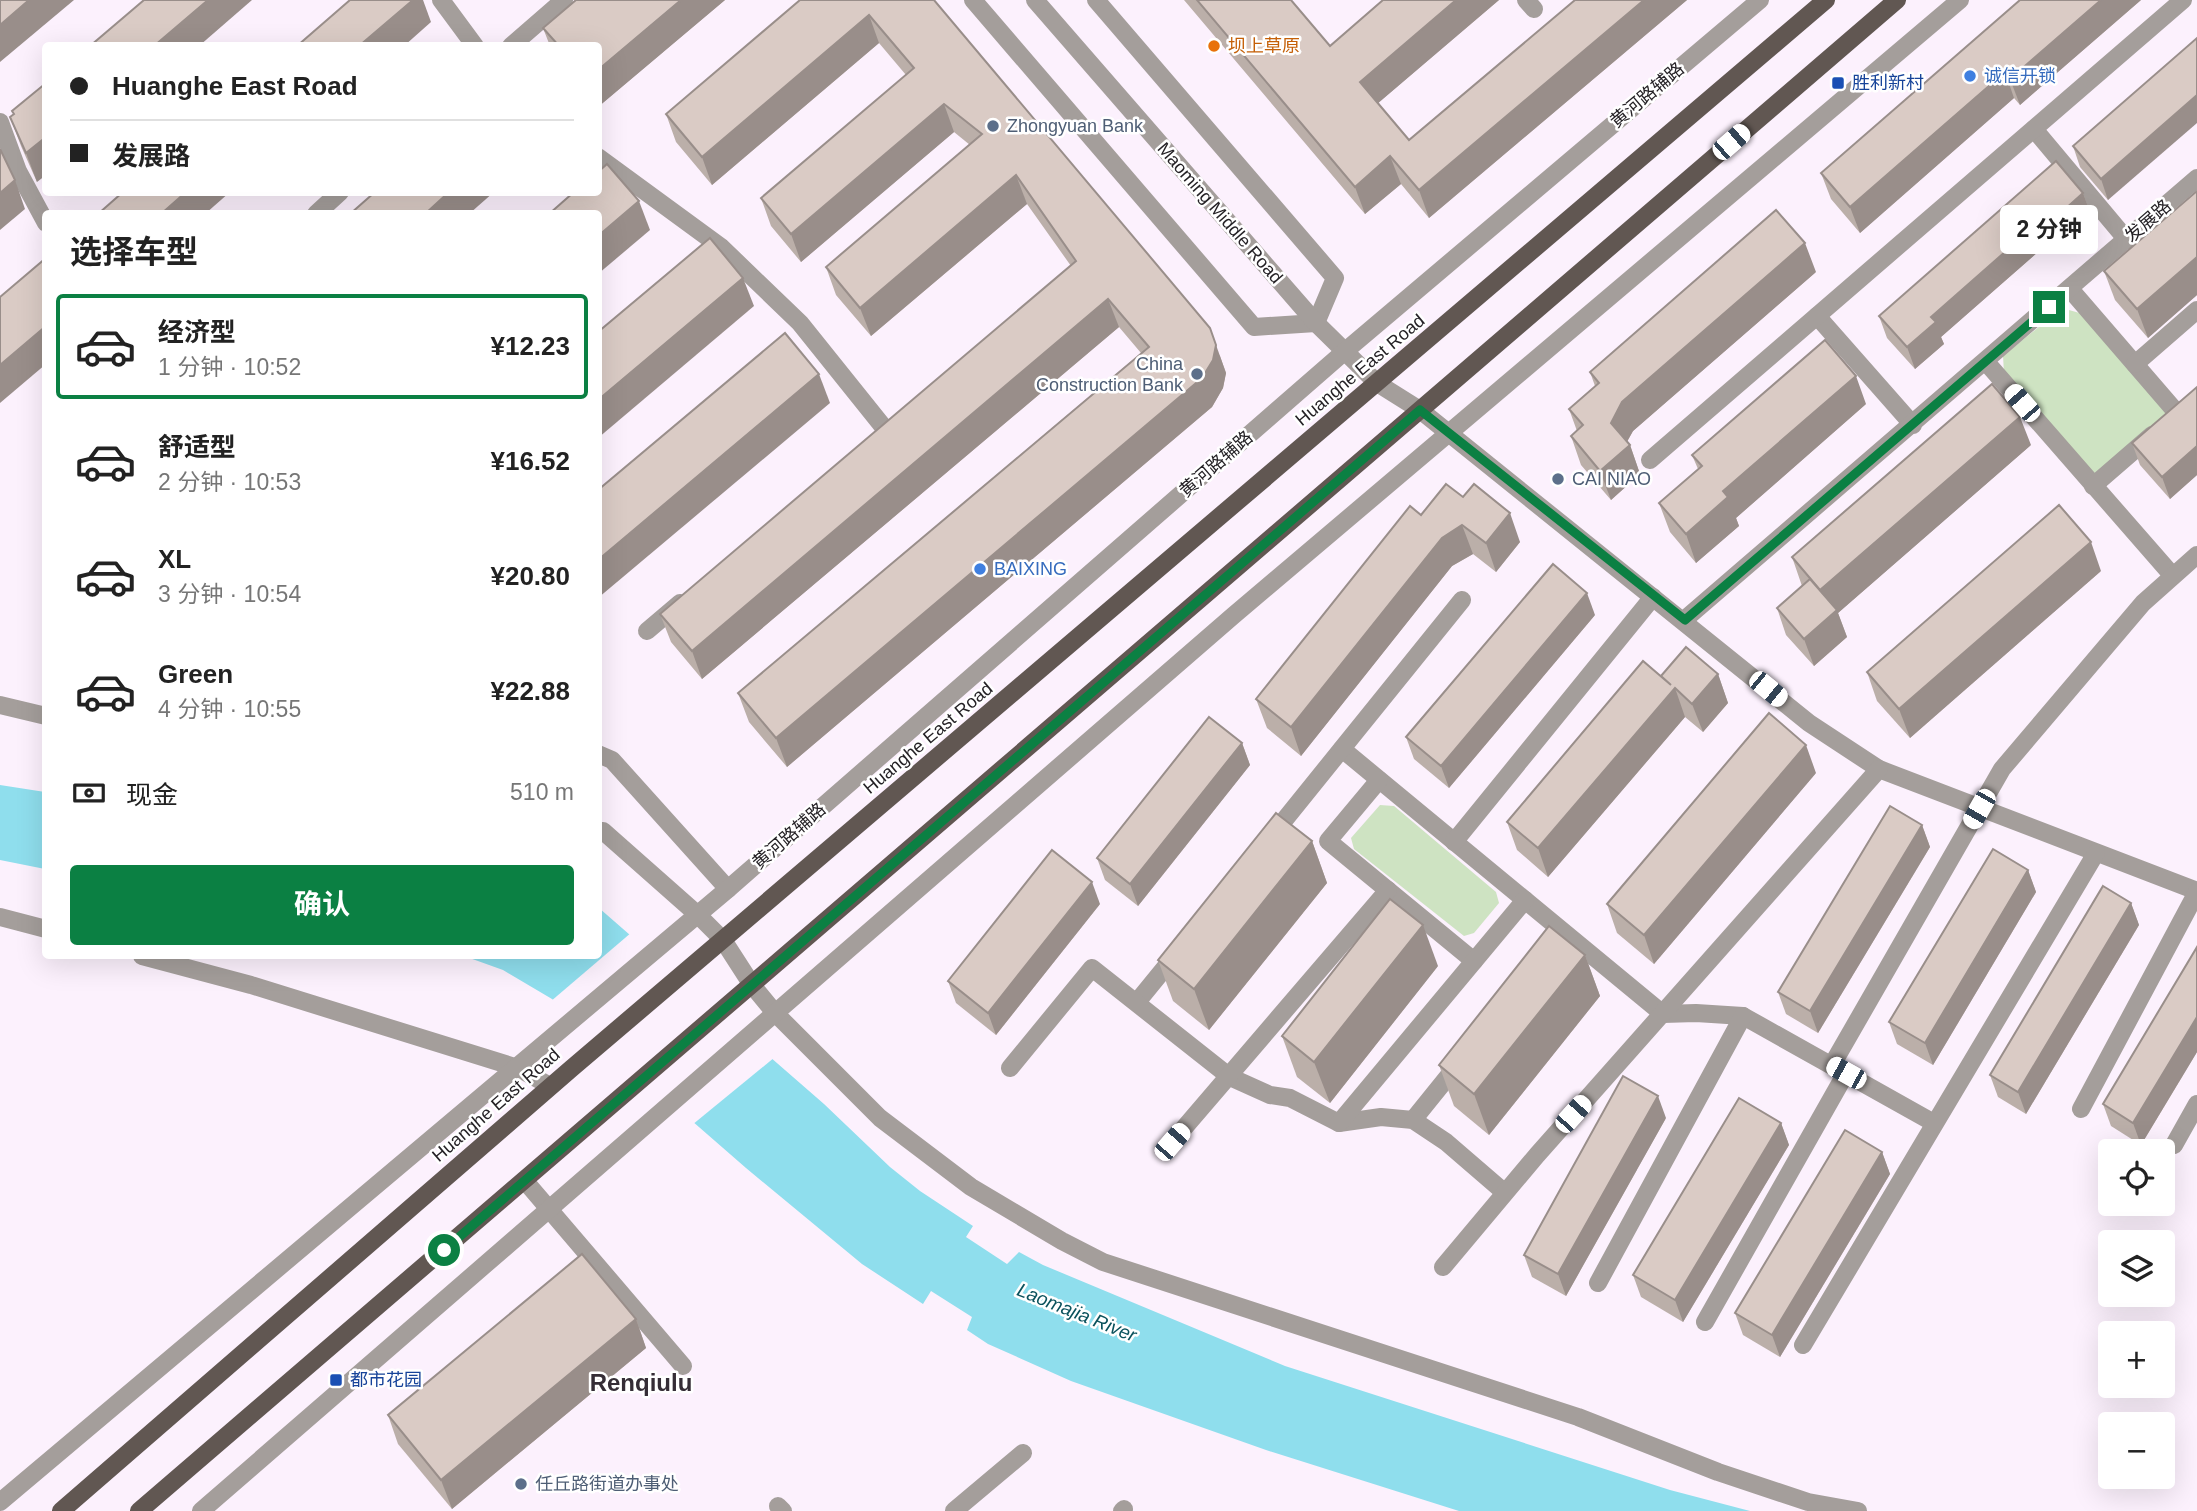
<!DOCTYPE html>
<html lang="zh">
<head>
<meta charset="utf-8">
<style>
	:root { --surface:#fff; --page:#f6f6f6; --text:#222; --muted:#767676; --line:#e0e0e0; --accent:#0b8043 }
	body { margin:0; font-family:Helvetica,"Noto Sans SC",sans-serif; background:var(--page); color:var(--text); height:100vh; display:flex; flex-direction:column; font-size:26px; white-space:nowrap }
	* { box-sizing:border-box; margin:0 }
	p { font-size:23px; color:var(--muted) }
	.icon { flex:none; width:38px; height:38px; fill:none; stroke:currentColor; stroke-width:2; stroke-linecap:round; stroke-linejoin:round }
	.map { position:relative; flex:1; overflow:hidden }
	.drawer { position:absolute; left:42px; top:210px; width:560px; height:749px; display:flex; flex-direction:column; background:var(--surface); border-radius:7px; box-shadow:0 7px 28px #0002 }
	.drawer>* { flex:none }
	.guide { position:absolute; left:42px; top:42px; width:560px; height:154px; border-radius:7px; box-shadow:0 7px 28px #0002; display:grid; align-content:center; height:154px; padding:0 28px; background:var(--surface) }
	.fabs { position:absolute; left:2098px; top:1139px; display:grid; gap:14px }
	.fabs a { display:grid; place-items:center; width:77px; height:77px; border-radius:7px; background:var(--surface); box-shadow:0 7px 28px #0002; font-size:35px }
	.end { position:absolute; width:32px; height:32px; margin:-16px; border:9px solid #0b8043; background:#fff; box-shadow:0 0 0 4px #fff }
	.from { border-radius:50% }
	.bubble { position:absolute; height:49px; border-radius:7px; background:var(--surface); box-shadow:0 7px 28px #0002; font-size:23px; font-weight:700; line-height:49px; text-align:center }
	.car { position:absolute; width:21px; height:42px; margin:-21px -10px; border-radius:9px; box-shadow:0 0 5px 2px #0007; background:linear-gradient(#fff 24%,#345 0 40%,#fff 0 76%,#345 0 86%,#fff 0) }
	.guide b { display:flex; align-items:center; gap:24px; height:66px; font-size:26px }
	.guide b+b { border-top:2px solid var(--line) }
	.guide i { width:18px; height:18px; background:var(--text) }
	ul { padding:0; list-style:none }
	li { display:flex; align-items:center; gap:21px; height:105px; margin:0 14px 10px; padding:0 14px; border:4px solid transparent; border-radius:7px }
	li div { flex:1 }
	li b { display:block; font-size:26px }
	li em { font-style:normal; font-weight:700 }
	li.selected { border-color:var(--accent) }
	li>.icon { width:63px; height:63px; stroke-width:1.5 }
	h2 { padding:0 28px; font-size:32px; line-height:84px }
	.pay { display:flex; align-items:center; gap:18px; height:77px; padding:0 28px; font-size:26px }
	.pay p { margin-inline-start:auto }
	.cta { display:flex; gap:14px; margin-top:auto; padding:14px 28px }
	.cta a { flex:1; height:80px; border-radius:7px; background:var(--accent); color:#fff; font-size:28px; font-weight:700; line-height:80px; text-align:center }
	.map>svg:first-child { display:block }
	.green { fill:#cee3c2 }
	.water { fill:#8fdeed }
	.pier { fill:#fcf1fd }
	.lines { fill:none; stroke-linecap:round; stroke-linejoin:round }
	.minor { stroke:#a49e9b; stroke-width:18 }
	.major { stroke:#615752; stroke-width:18 }
	.wall { fill:#bbafa9 }
	.shaded-wall { fill:#998e8a }
	.building { fill:#dacbc5; stroke:#998e8a; stroke-width:2 }
	.route { stroke:#0b8043; stroke-width:9 }
	.food-dot { fill:#e8710a; stroke:#fff; stroke-width:2.5 }
	.shop-dot { fill:#3f7fe0; stroke:#fff; stroke-width:2.5 }
	.transit-dot { fill:#1a4fb4; stroke:#fff; stroke-width:2.5 }
	.service-dot { fill:#5c6f8a; stroke:#fff; stroke-width:2.5 }
	.labels { text-anchor:middle; stroke-width:5; stroke-linejoin:round; paint-order:stroke }
	.food-label { font-size:18px; fill:#c56008; stroke:#fff; text-anchor:start }
	.shop-label { font-size:18px; fill:#366cbe; stroke:#fff; text-anchor:start }
	.transit-label { font-size:18px; fill:#164399; stroke:#fff; text-anchor:start }
	.street-label { font-size:18px; fill:#252226; stroke:#fff }
	.service-label { font-size:18px; fill:#4e5e75; stroke:#fff; text-anchor:start }
	.water-label { font-size:19px; font-style:italic; fill:#0b525d; stroke:#fff }
	.district-label { font-size:24px; font-weight:bold; fill:#352d36; stroke:#fff }
</style>
</head>
<body>
<div class="map">
<svg width="2197" height="1511" viewBox="0 0 2197 1511">
	<rect width="100%" height="100%" fill="#fcf1fd"/>
	<g class="green">
		<path d="M2062,308l21,6 85,97 -2,7 -68,56h-8l-86,-101 -1,-17z"/>
		<path d="M1380,805l14,1 102,86 3,11 -25,30 -10,3 -110,-87 -3,-11z"/>
	</g>
	<g class="water">
		<path d="M0,785l45,7v77l-45,-9z"/>
		<path d="M599,908l225,196 66,63 30,24 53,35 -7,11 41,27 12,-12 24,13 242,101 385,124 80,21h-291l-193,-61 -195,-69 -83,-37 -21,-14 5,-13 -41,-26 -8,13 -61,-40 -116,-96 -194,-169 -49,-29 -39,-14h134z"/>
	</g>
	<path class="pier" d="M632,932l143,125 -83,68 -142,-123z"/>
	<g class="lines">
		<g class="minor">
			<path d="M441,0l34,46"/>
			<path d="M973,0l281,327 62,-4 19,-45 -239,-278"/>
			<path d="M1035,0l281,323 61,60 43,27 389,313 70,46 318,122"/>
			<path d="M1526,0l8,9"/>
			<path d="M511,46l53,-46"/>
			<path d="M0,122l18,49 28,52"/>
			<path d="M2034,129l93,111"/>
			<path d="M598,157l123,90 79,76 85,106"/>
			<path d="M316,214l24,-22"/>
			<path d="M2070,289l107,124"/>
			<path d="M1817,316l96,109"/>
			<path d="M1986,362l186,213"/>
			<path d="M2135,364l62,-54"/>
			<path d="M1650,460l533,-460"/>
			<path d="M2093,486l59,-51"/>
			<path d="M1684,620l513,-442"/>
			<path d="M647,631l33,-28"/>
			<path d="M0,705l46,11"/>
			<path d="M1342,749l321,265 33,-1 47,3 191,107"/>
			<path d="M598,754l14,6 116,129"/>
			<path d="M1379,780l-51,61 146,120"/>
			<path d="M598,831h5l95,84 25,25 29,45 23,28 105,105 91,69 91,54 41,21 475,155 140,55 90,30 50,9"/>
			<path d="M1269,839l193,-239"/>
			<path d="M1454,842l199,-245"/>
			<path d="M0,917l46,12"/>
			<path d="M142,956l109,29 267,83 32,18"/>
			<path d="M1137,1002l40,-49"/>
			<path d="M1832,1065l170,-296 141,-166 54,-48"/>
			<path d="M1010,1068l82,-100 138,109 40,18 20,3 49,25 42,-6 32,3 33,22 58,50"/>
			<path d="M2081,1109l116,-217"/>
			<path d="M1413,1120l46,-57"/>
			<path d="M1339,1123l186,-223"/>
			<path d="M1172,1142l216,-252"/>
			<path d="M2174,1145l23,-41"/>
			<path d="M525,1181l158,185"/>
			<path d="M1443,1267l94,-112 342,-386"/>
			<path d="M1598,1283l145,-267"/>
			<path d="M1705,1322l141,-249"/>
			<path d="M1803,1345l293,-492"/>
			<path d="M0,1502l728,-613 616,-537 416,-352"/>
			<path d="M778,1506l5,5"/>
			<path d="M201,1511l1033,-896 726,-615"/>
			<path d="M954,1511l69,-58"/>
			<path d="M1122,1511l2,-2"/>
		</g>
		<g class="major">
			<path d="M61,1511l511,-443 1254,-1068"/>
			<path d="M139,1511l1758,-1511"/>
		</g>
	</g>
	<g class="wall">
		<path d="M576,0h149l-127,107v-61h-48l-7,-18z"/>
		<path d="M800,0h134l286,356 6,17 -3,15 -11,19 -425,360 -38,-45 -11,-29 403,-340 -22,-26 -417,352 -31,-37 -11,-28 411,-348 -44,-62 -156,132 -35,-41 -10,-28 144,-122 -16,-13 -153,130 -30,-36 -10,-28 145,-123 -27,-32 -167,142 -36,-43 -10,-28z"/>
		<path d="M1184,0h107l39,46 53,-46h116l-121,103 31,37 166,-140h112l-258,218 -28,-34 -36,30z"/>
		<path d="M2020,0h121l-121,105 -6,-7 -154,135 -29,-34 -10,-26z"/>
		<path d="M2197,38l-89,162 -28,-33 -7,-21z"/>
		<path d="M46,83l-9,99 -16,-36 -11,-29 4,-2 -2,-4z"/>
		<path d="M2197,191v104l-49,43 -33,-38 -11,-29z"/>
		<path d="M2083,193l8,22 -39,35 -5,-6 -106,93 3,7 -29,25 -28,-31 -8,-22z"/>
		<path d="M1816,272l-183,159 -6,11 3,3 10,29 -29,26 -30,-35 -10,-29 6,-5 -8,-22 26,-23 -5,-14z"/>
		<path d="M2197,387v88l-27,24 -30,-34 -8,-22z"/>
		<path d="M1866,404l-130,114 3,8 -43,37 -26,-31 -11,-29 39,-34 -6,-14z"/>
		<path d="M2031,445l-193,168 9,24 -33,29 -28,-31 -9,-27 25,-22 -10,-29z"/>
		<path d="M1446,484l74,58 -24,30 -23,-18 -21,12 -151,190 -34,-28 -11,-29 165,-184z"/>
		<path d="M2101,571l-191,167 -33,-37 -10,-29z"/>
		<path d="M1595,615l-146,173 -35,-29 -8,-22z"/>
		<path d="M1718,674l10,29 -25,29 -18,-15 -137,160 -31,-27 -10,-28 154,-145z"/>
		<path d="M1242,743l8,22 -112,141 -33,-26 -8,-22z"/>
		<path d="M1816,773l-162,191 -37,-31 -10,-29z"/>
		<path d="M1922,825l8,22 -112,186 -32,-19 -8,-22z"/>
		<path d="M1312,841l15,42 -118,147 -36,-29 -15,-41z"/>
		<path d="M2028,870l8,22 -103,173 -36,-21 -8,-22z"/>
		<path d="M2131,903l8,22 -113,189 -28,-17 -8,-22z"/>
		<path d="M1100,904l-104,131 -40,-32 -8,-22z"/>
		<path d="M2197,947v105l-56,93 -30,-19 -8,-22z"/>
		<path d="M1585,955l15,41 -111,139 -35,-29 -15,-41z"/>
		<path d="M1438,966l-108,137 -33,-26 -15,-41z"/>
		<path d="M1666,1118l-100,178 -34,-19 -8,-22z"/>
		<path d="M1781,1123l8,22 -106,177 -42,-25 -8,-22z"/>
		<path d="M1882,1152l8,22 -110,183 -37,-22 -8,-22z"/>
		<path d="M636,1319l10,29 -194,161 -54,-65 -10,-29z"/>
	</g>
	<g class="shaded-wall">
		<path d="M29,0h45l-74,62v-37z"/>
		<path d="M208,0h44l-53,46h-45z"/>
		<path d="M413,0h10l8,22 -27,24h-45z"/>
		<path d="M681,0h44l-127,107v-37z"/>
		<path d="M1456,0h43l-129,110 -10,-28z"/>
		<path d="M1644,0h43l-258,218 -10,-28z"/>
		<path d="M2101,0h40l-121,105 -10,-26z"/>
		<path d="M869,15l10,28 -167,142 -10,-28z"/>
		<path d="M2005,72l9,26 -154,135 -10,-26z"/>
		<path d="M2197,95v28l-89,77 -7,-21z"/>
		<path d="M944,104l10,28 -153,130 -10,-28z"/>
		<path d="M46,137v38l-9,7 -11,-29z"/>
		<path d="M1390,156l11,28 -36,30 -10,-27z"/>
		<path d="M1016,175l11,29 -156,132 -11,-28z"/>
		<path d="M15,180l10,29 -25,21v-37z"/>
		<path d="M186,192h44l-25,22h-44z"/>
		<path d="M449,192h45l-25,22h-44z"/>
		<path d="M2083,193l8,22 -39,35 -8,-22z"/>
		<path d="M639,201l11,29 -52,44v-38z"/>
		<path d="M2039,222l8,22 -106,93 3,7 -29,25 -8,-22 24,-30z"/>
		<path d="M1805,243l11,29 -183,159 -12,21 -10,-29 11,-21z"/>
		<path d="M2197,257v38l-49,43 -11,-29z"/>
		<path d="M743,278l11,28 -156,132v-38z"/>
		<path d="M1108,299l11,28 -417,352 -10,-28z"/>
		<path d="M46,326v38l-46,39v-38z"/>
		<path d="M1210,328l16,45 -3,15 -11,19 -425,360 -11,-29z"/>
		<path d="M819,374l11,29 -232,195v-38z"/>
		<path d="M1856,376l10,28 -130,114 3,8 -43,37 -10,-29 37,-43z"/>
		<path d="M2020,417l11,28 -193,168 9,24 -33,29 -10,-27 26,-23 -10,-26z"/>
		<path d="M1630,445l10,29 -29,26 -11,-29z"/>
		<path d="M2197,446v29l-27,24 -8,-22z"/>
		<path d="M1510,513l10,29 -24,30 -10,-29z"/>
		<path d="M1462,525l11,29 -21,12 -151,190 -10,-29 151,-189z"/>
		<path d="M2091,542l10,29 -191,167 -11,-29z"/>
		<path d="M1587,593l8,22 -146,173 -8,-22z"/>
		<path d="M1718,674l10,29 -25,29 -11,-28z"/>
		<path d="M1675,688l10,29 -137,160 -10,-29z"/>
		<path d="M1242,743l8,22 -112,141 -8,-22z"/>
		<path d="M1806,745l10,28 -162,191 -10,-29z"/>
		<path d="M1922,825l8,22 -112,186 -8,-22z"/>
		<path d="M1312,841l15,42 -118,147 -15,-41z"/>
		<path d="M2028,870l8,22 -103,173 -8,-22z"/>
		<path d="M1092,882l8,22 -104,131 -8,-22z"/>
		<path d="M2131,903l8,22 -113,189 -8,-22z"/>
		<path d="M1423,925l15,41 -108,137 -16,-41z"/>
		<path d="M1585,955l15,41 -111,139 -15,-41z"/>
		<path d="M2197,1017v35l-56,93 -8,-22z"/>
		<path d="M1658,1096l8,22 -100,178 -8,-22z"/>
		<path d="M1781,1123l8,22 -106,177 -8,-22z"/>
		<path d="M1882,1152l8,22 -110,183 -8,-22z"/>
		<path d="M636,1319l10,29 -194,161 -11,-29z"/>
	</g>
	<g class="building">
		<path d="M0,0h29l-29,25z"/>
		<path d="M144,0h64l-54,46h-64z"/>
		<path d="M350,0h63l-54,46h-62z"/>
		<path d="M576,0h105l-83,70v-24h-39l-16,-18z"/>
		<path d="M800,0h134l276,328 6,17 -3,15 -11,18 -426,360 -38,-45 411,-346 -41,-48 -416,352 -32,-37 416,-353 -60,-86 -156,133 -34,-41 156,-133 -38,-30 -153,130 -30,-36 153,-130 -45,-53 -167,142 -36,-43z"/>
		<path d="M1197,0h94l39,46 53,-46h73l-96,82 49,58 166,-140h69l-225,190 -29,-34 -35,31z"/>
		<path d="M2020,0h81l-91,79 -5,-7 -155,135 -29,-34z"/>
		<path d="M2197,38v57l-96,84 -28,-33z"/>
		<path d="M46,83v54l-20,16 -16,-36 4,-3 -2,-3z"/>
		<path d="M0,149l15,31 -15,13z"/>
		<path d="M2056,161l27,32 -39,35 -5,-6 -108,95 5,5 -29,25 -28,-31z"/>
		<path d="M607,164l32,37 -41,35v-22h-49l25,-22h24v-20z"/>
		<path d="M2197,191v66l-60,52 -33,-38z"/>
		<path d="M123,192h63l-25,22h-63z"/>
		<path d="M375,192h74l-24,22h-75z"/>
		<path d="M1776,210l29,33 -183,159 -11,21 19,22 -30,26 -29,-35 12,-11 -14,-16 30,-26 -9,-11z"/>
		<path d="M710,238l33,40 -145,122v-68z"/>
		<path d="M46,258v68l-46,39v-68z"/>
		<path d="M785,333l34,41 -221,186v-70z"/>
		<path d="M1825,340l31,36 -133,115 5,6 -42,37 -27,-31 43,-37 -10,-11z"/>
		<path d="M1992,384l28,33 -200,173 -28,-33z"/>
		<path d="M2197,387v59l-35,31 -30,-34z"/>
		<path d="M1446,484l17,13 11,-13 36,29 -24,30 -24,-18 -20,13 -151,189 -35,-28 154,-193 11,9z"/>
		<path d="M2059,505l32,37 -192,167 -32,-37z"/>
		<path d="M1553,564l34,29 -146,173 -35,-29z"/>
		<path d="M1810,579l27,31 -33,29 -27,-31z"/>
		<path d="M1686,647l32,27 -26,30 -17,-16 -137,160 -31,-26 136,-161 28,24 -10,-9z"/>
		<path d="M1769,713l37,32 -162,190 -37,-31z"/>
		<path d="M1209,717l33,26 -112,141 -33,-26z"/>
		<path d="M1890,806l32,19 -112,186 -32,-19z"/>
		<path d="M1276,813l36,28 -118,148 -36,-29z"/>
		<path d="M1993,849l35,21 -103,173 -36,-21z"/>
		<path d="M1052,850l40,32 -104,131 -40,-32z"/>
		<path d="M2103,886l28,17 -113,189 -28,-17z"/>
		<path d="M1390,899l33,26 -109,137 -32,-26z"/>
		<path d="M1549,926l36,29 -111,139 -35,-29z"/>
		<path d="M2197,947v70l-64,106 -30,-19z"/>
		<path d="M1623,1076l35,20 -100,178 -34,-19z"/>
		<path d="M1739,1098l42,25 -106,177 -42,-25z"/>
		<path d="M1845,1130l37,22 -110,183 -37,-22z"/>
		<path d="M582,1254l54,65 -195,161 -53,-65z"/>
	</g>
	<g class="lines">
		<path class="route" d="M444,1250l976,-840 265,210 364,-313"/>
	</g>
	<circle class="food-dot" cx="1214" cy="46" r="7"/>
	<g class="shop-dot">
		<circle cx="1970" cy="76" r="7"/>
		<circle cx="980" cy="569" r="7"/>
	</g>
	<g class="transit-dot">
		<rect x="1831" y="76" width="14" height="14" rx="3.5"/>
		<rect x="329" y="1373" width="14" height="14" rx="3.5"/>
	</g>
	<g class="service-dot">
		<circle cx="993" cy="126" r="7"/>
		<circle cx="1197" cy="374" r="7"/>
		<circle cx="1558" cy="479" r="7"/>
		<circle cx="521" cy="1484" r="7"/>
	</g>
	<g class="labels">
		<g class="food-label">
			<text x="1228" y="52">坝上草原</text>
		</g>
		<g class="shop-label">
			<text x="1984" y="82">诚信开锁</text>
			<text x="994" y="575">BAIXING</text>
		</g>
		<g class="transit-label">
			<text x="1852" y="89">胜利新村</text>
			<text x="350" y="1386">都市花园</text>
		</g>
		<g class="street-label">
			<text transform="translate(1647 95) rotate(-40)" y="6">黄河路辅路</text>
			<text transform="translate(1220 213) rotate(49)" y="6">Maoming Middle Road</text>
			<text transform="translate(2148 221) rotate(-41)" y="6">发展路</text>
			<text transform="translate(1360 370) rotate(-40)" y="6">Huanghe East Road</text>
			<text transform="translate(1216 464) rotate(-41)" y="6">黄河路辅路</text>
			<text transform="translate(928 738) rotate(-40)" y="6">Huanghe East Road</text>
			<text transform="translate(789 836) rotate(-41)" y="6">黄河路辅路</text>
			<text transform="translate(496 1105) rotate(-41)" y="6">Huanghe East Road</text>
		</g>
		<g class="service-label">
			<text x="1007" y="132">Zhongyuan Bank</text>
			<text x="1183" y="370" text-anchor="end">China<tspan x="1183" dy="21">Construction Bank</tspan></text>
			<text x="1572" y="485">CAI NIAO</text>
			<text x="535" y="1490">任丘路街道办事处</text>
		</g>
		<g class="water-label">
			<text transform="translate(1077 1312) rotate(22)" y="7">Laomajia River</text>
		</g>
		<g class="district-label">
			<text x="641" y="1391">Renqiulu</text>
		</g>
	</g>
</svg>
<div class="fabs">
<a><svg class="icon" aria-label="locate" viewBox="0 0 24 24"><circle cx="12" cy="12" r="6"/><path d="M12 2v4M12 18v4M2 12h4M18 12h4"/></svg></a>
<a><svg class="icon" aria-label="layers" viewBox="0 0 24 24"><path d="M12 4l9 5-9 5-9-5zM3 14l9 5 9-5"/></svg></a>
<a>+</a>
<a>−</a>
</div>
<i class="end from" style="left:444px;top:1250px"></i>
<i class="end" style="left:2049px;top:307px"></i>
<div class="bubble" style="left:2000px;top:205px;width:98px">2 分钟</div>
<i class="car" style="left:1731px;top:142px;rotate:49deg"></i>
<i class="car" style="left:2022px;top:403px;rotate:319deg"></i>
<i class="car" style="left:1768px;top:689px;rotate:129deg"></i>
<i class="car" style="left:1979px;top:809px;rotate:210deg"></i>
<i class="car" style="left:1846px;top:1073px;rotate:299deg"></i>
<i class="car" style="left:1573px;top:1114px;rotate:42deg"></i>
<i class="car" style="left:1172px;top:1142px;rotate:41deg"></i>
<div class="guide">
<b><i class="from"></i>Huanghe East Road</b>
<b><i></i>发展路</b>
</div>
<section class="drawer">
<h2>选择车型</h2>
<ul>
<li class="selected"><svg class="icon" aria-label="car" viewBox="0 0 24 24"><path d="M5 17H2v-5l4-1 3-4h7l3 4 3 1v5h-3M9 17h6M6 11h13"/><circle cx="7" cy="17" r="2"/><circle cx="17" cy="17" r="2"/></svg><div><b>经济型</b><p>1 分钟 · 10:52</p></div><em>¥12.23</em></li>
<li><svg class="icon" aria-label="car" viewBox="0 0 24 24"><path d="M5 17H2v-5l4-1 3-4h7l3 4 3 1v5h-3M9 17h6M6 11h13"/><circle cx="7" cy="17" r="2"/><circle cx="17" cy="17" r="2"/></svg><div><b>舒适型</b><p>2 分钟 · 10:53</p></div><em>¥16.52</em></li>
<li><svg class="icon" aria-label="car" viewBox="0 0 24 24"><path d="M5 17H2v-5l4-1 3-4h7l3 4 3 1v5h-3M9 17h6M6 11h13"/><circle cx="7" cy="17" r="2"/><circle cx="17" cy="17" r="2"/></svg><div><b>XL</b><p>3 分钟 · 10:54</p></div><em>¥20.80</em></li>
<li><svg class="icon" aria-label="car" viewBox="0 0 24 24"><path d="M5 17H2v-5l4-1 3-4h7l3 4 3 1v5h-3M9 17h6M6 11h13"/><circle cx="7" cy="17" r="2"/><circle cx="17" cy="17" r="2"/></svg><div><b>Green</b><p>4 分钟 · 10:55</p></div><em>¥22.88</em></li>
</ul>
<div class="pay"><svg class="icon" aria-label="cash" viewBox="0 0 24 24"><path d="M3 7h18v10H3z"/><circle cx="12" cy="12" r="2"/></svg>现金<p>510 m</p></div>
<div class="cta"><a>确认</a></div>
</section>
</div>
</body>
</html>
